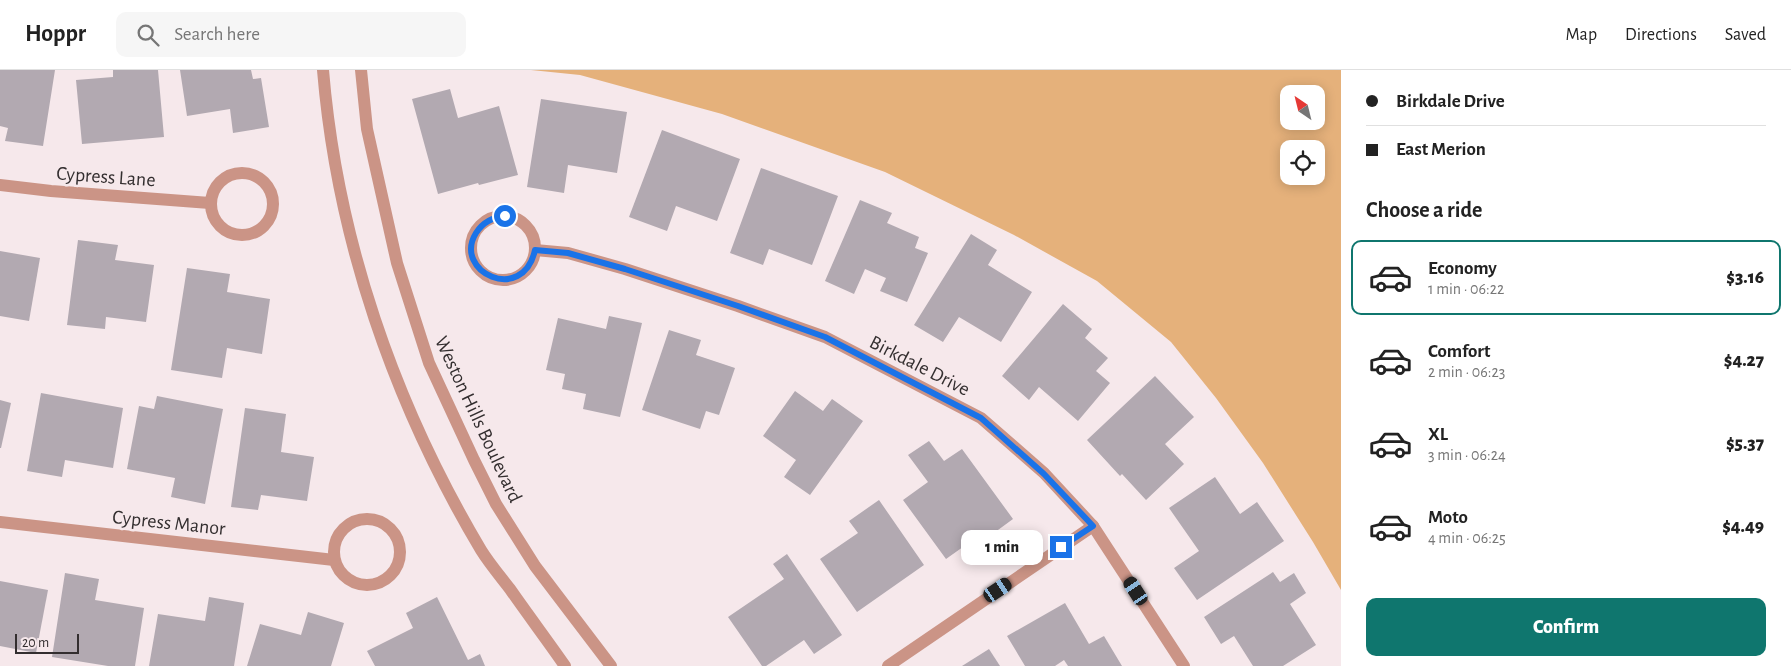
<!DOCTYPE html>
<html lang="en">
<head>
<meta charset="utf-8">
<style>
	:root { --surface:#fff; --page:#f6f6f6; --text:#222; --muted:#767676; --line:#e0e0e0; --accent:#0f766e }
	body { margin:0; font-family:"Alegreya Sans",sans-serif; background:var(--page); color:var(--text); height:100vh; display:flex; flex-direction:column; font-size:19px; white-space:nowrap }
	* { box-sizing:border-box; margin:0 }
	p { font-size:16px; color:var(--muted) }
	.icon { flex:none; width:28px; height:28px; fill:none; stroke:currentColor; stroke-width:2; stroke-linecap:round; stroke-linejoin:round }
	.map { position:relative; flex:1; overflow:hidden }
	.panel { display:flex; flex-direction:column; background:var(--surface); width:450px }
	.panel>* { flex:none }
	.hud { display:grid; align-content:center; height:110px; padding:0 25px; background:var(--surface) }
	.needle { width:32px; rotate:325deg }
	.controls { position:absolute; left:1280px; top:15px; display:grid; gap:10px }
	.controls a { display:grid; place-items:center; width:45px; height:45px; border-radius:10px; background:var(--surface); box-shadow:0 2px 12px #0003; font-size:25px }
	.scale { position:absolute; left:15px; bottom:12px; width:64px; box-sizing:border-box; padding-left:5px; border:2px solid #332e2f; border-top:0; font-size:14px; line-height:18px; white-space:nowrap; color:#332e2f; -webkit-text-stroke:4px #f6e8eb; paint-order:stroke }
	.end { position:absolute; width:22px; height:22px; margin:-11px; border:6px solid #1a73e8; background:#fff; box-shadow:0 0 0 2px #fff }
	.from { border-radius:50% }
	.bubble { position:absolute; height:35px; border-radius:10px; background:var(--surface); box-shadow:0 2px 12px #0003; font-size:16px; font-weight:800; line-height:35px; text-align:center }
	.car { position:absolute; width:15px; height:30px; margin:-15px -8px; border-radius:6px; box-shadow:0 0 4px 1px #0007; background:linear-gradient(#222 24%,#8ab4d8 0 40%,#222 0 76%,#8ab4d8 0 86%,#222 0) }
	.hud b { display:flex; align-items:center; gap:18px; height:48px; font-size:19px }
	.hud b+b { border-top:1px solid var(--line) }
	.hud i { width:12px; height:12px; background:var(--text) }
	ul { padding:0; list-style:none }
	li { display:flex; align-items:center; gap:15px; height:75px; margin:0 10px 8px; padding:0 15px; border:2px solid transparent; border-radius:10px }
	li div { flex:1 }
	li b { display:block; font-size:19px }
	li em { font-style:normal; font-weight:800 }
	li.active { border-color:var(--accent) }
	li>.icon { width:45px; height:45px; stroke-width:1.5 }
	h2 { padding:0 25px; font-size:22px; line-height:60px }
	.action { display:flex; gap:10px; margin-top:auto; padding:10px 25px }
	.action a { flex:1; height:58px; border-radius:10px; background:var(--accent); color:#fff; font-size:20px; font-weight:800; line-height:58px; text-align:center }
	header { display:flex; align-items:center; gap:30px; box-sizing:border-box; height:70px; padding:0 25px; background:var(--surface); border-bottom:1px solid var(--line) }
	header strong { font-size:24px }
	nav { display:flex; gap:28px; margin-inline-start:auto; font-size:18px }
	.search { width:350px; height:45px; background:var(--page); display:flex; align-items:center; gap:12px; box-sizing:border-box; padding:0 18px; border-radius:10px; color:var(--muted); font-size:19px }
	main { display:flex; flex:1; min-height:0 }
	.map>svg:first-child { display:block }
	.green { fill:#e5b17b; fill-rule:evenodd }
	.building { fill:#b2a9b1 }
	.lines { fill:none; stroke-linecap:round; stroke-linejoin:round }
	.minor { stroke:#cb9486; stroke-width:12 }
	.route { stroke:#1a73e8; stroke-width:6 }
	.labels { text-anchor:middle; stroke-width:5; stroke-linejoin:round; paint-order:stroke }
	.street-label { font-size:20px; fill:#332e2f; stroke:#f6e8eb }
</style>
</head>
<body>
<header>
<strong>Hoppr</strong>
<div class="search"><svg class="icon" aria-label="search" viewBox="0 0 24 24"><circle cx="10" cy="10" r="6"/><path d="M15 15l6 6"/></svg>Search here</div>
<nav><a>Map</a><a>Directions</a><a>Saved</a></nav>
</header>
<main>
<div class="map">
<svg width="1341" height="596" viewBox="0 0 1341 596">
	<rect width="100%" height="100%" fill="#f6e8eb"/>
	<path class="green" d="M531,0h810v520l-28,-48 -50,-79 -47,-65 -45,-56 -74,-61 -83,-46 -129,-63 -163,-58 -142,-39zM1289,24h27v27h-27zM1289,79h27v27h-27z"/>
	<g class="building">
		<path d="M0,0h55l-12,76 -38,-5 3,-13 -8,-2z"/>
		<path d="M113,0h45l6,67 -82,7 -6,-64 37,-3z"/>
		<path d="M180,0h71l2,9 8,-1 8,49 -36,6 -3,-24 -43,7z"/>
		<path d="M450,19l8,29 41,-12 19,69 -39,10 -1,-2 -40,11 -26,-95z"/>
		<path d="M541,29l86,13 -10,61 -49,-8 -4,28 -37,-6z"/>
		<path d="M662,60l78,29 -23,62 -41,-15 -9,25 -38,-14z"/>
		<path d="M761,98l77,28 -26,69 -43,-16 -6,16 -33,-12z"/>
		<path d="M860,130l32,13 -5,10 32,14 -4,11 13,5 -21,49 -27,-11 6,-13 -21,-9 -11,25 -29,-13z"/>
		<path d="M971,164l26,16 -9,15 44,27 -31,50 -42,-25 -16,25 -29,-17z"/>
		<path d="M78,170l40,5 -3,15 39,5 -8,57 -40,-5 -1,12 -38,-4z"/>
		<path d="M0,181l40,7 -11,63 -29,-5z"/>
		<path d="M187,198l43,6 -3,18 43,7 -8,55 -35,-6 -5,30 -51,-8z"/>
		<path d="M1063,234l29,25 -7,9 23,20 -12,13 14,12 -32,38 -39,-34 -10,13 -27,-24z"/>
		<path d="M609,246l33,7 -22,94 -37,-8 3,-15 -24,-5 3,-15 -19,-4 12,-52 48,11z"/>
		<path d="M669,260l32,10 -5,15 39,13 -16,47 -13,-4 -6,18 -58,-19z"/>
		<path d="M1155,306l39,41 -29,27 19,20 -38,36 -24,-26 -2,2 -33,-36z"/>
		<path d="M795,321l28,20 9,-12 31,22 -53,74 -26,-18 12,-17 -33,-24z"/>
		<path d="M41,323l82,15 -10,60 -48,-8 -3,17 -35,-6z"/>
		<path d="M157,326l66,13 -18,95 -34,-7 4,-19 -48,-9 12,-63 15,3z"/>
		<path d="M0,330l11,3 -10,45h-1z"/>
		<path d="M245,338l41,6 -5,38 33,5 -7,44 -46,-6 -3,15 -27,-3z"/>
		<path d="M929,371l15,20 18,-12 51,70 -26,19 -3,-6 -38,27 -43,-59 25,-18 -20,-27z"/>
		<path d="M1215,407l25,37 17,-12 27,39 -87,59 -23,-32 25,-17 -30,-43z"/>
		<path d="M879,430l45,65 -67,47 -37,-53 38,-26 -9,-12z"/>
		<path d="M787,484l55,81 -28,19 -10,-14 -38,26h-4l-34,-49 56,-38 -11,-15z"/>
		<path d="M1273,502l7,10 14,-9 12,20 -16,11 26,41 -33,21h-30l-19,-30 -13,8 -17,-27z"/>
		<path d="M65,503l34,6 -4,21 49,8 -9,58h-27l-56,-9z"/>
		<path d="M0,511l48,9 -12,63 -36,-7z"/>
		<path d="M209,527l35,6 -10,63h-85l9,-52 47,7z"/>
		<path d="M437,527l31,63 12,-6 5,12h-110l-8,-15 46,-23 -7,-15z"/>
		<path d="M1065,533l24,41 15,-8 18,30h-54l-4,-6 -9,6h-30l-18,-30z"/>
		<path d="M308,542l36,11 -13,43h-84l13,-42 41,11z"/>
		<path d="M989,579l11,17h-38z"/>
	</g>
	<g class="lines">
		<g class="minor">
			<path d="M323,0c14,169 71,334 158,480 8,13 19,26 29,39 18,26 37,51 55,77"/>
			<path d="M361,0l6,59 30,134 32,100 45,97 22,44 39,62 76,100"/>
			<circle cx="242" cy="134" r="31"/>
			<path d="M0,115l51,6 159,12"/>
			<circle cx="503" cy="178" r="32"/>
			<path d="M535,180l33,3 57,16 113,37 87,31 156,81 63,55 49,53 91,140"/>
			<circle cx="367" cy="482" r="33"/>
			<path d="M0,452l334,38"/>
			<path d="M888,596l205,-140"/>
		</g>
	</g>
	<g class="lines">
		<path class="route" d="M505,146c-12,1 -22,6 -29,17 -24,39 47,72 59,17l33,3 57,16 113,37 87,31 156,81 63,56 49,52 -32,21"/>
	</g>
	<g class="labels">
		<g class="street-label">
			<text transform="translate(106 106) rotate(4)" y="7">Cypress Lane</text>
			<text transform="translate(920 295) rotate(27)" y="7">Birkdale Drive</text>
			<text transform="translate(479 349) rotate(65)" y="7">Weston Hills Boulevard</text>
			<text transform="translate(169 452) rotate(6)" y="7">Cypress Manor</text>
		</g>
	</g>
</svg>
<div class="controls">
<a><svg class="needle" viewBox="-14 -14 28 28"><path d="M0-13l5 13h-10z" fill="#e53935"/><path d="M0 13l5-13h-10z" fill="#767676"/></svg></a>
<a><svg class="icon" aria-label="locate" viewBox="0 0 24 24"><circle cx="12" cy="12" r="6"/><path d="M12 2v4M12 18v4M2 12h4M18 12h4"/></svg></a>
</div>
<div class="scale">20 m</div>
<i class="end from" style="left:505px;top:146px"></i>
<i class="end" style="left:1061px;top:477px"></i>
<div class="bubble" style="left:961px;top:460px;width:82px">1 min</div>
<i class="car" style="left:998px;top:520px;rotate:56deg"></i>
<i class="car" style="left:1136px;top:521px;rotate:327deg"></i>
</div>
<section class="panel">
<div class="hud">
<b><i class="from"></i>Birkdale Drive</b>
<b><i></i>East Merion</b>
</div>
<h2>Choose a ride</h2>
<ul>
<li class="active"><svg class="icon" aria-label="car" viewBox="0 0 24 24"><path d="M5 17H2v-5l4-1 3-4h7l3 4 3 1v5h-3M9 17h6M6 11h13"/><circle cx="7" cy="17" r="2"/><circle cx="17" cy="17" r="2"/></svg><div><b>Economy</b><p>1 min · 06:22</p></div><em>$3.16</em></li>
<li><svg class="icon" aria-label="car" viewBox="0 0 24 24"><path d="M5 17H2v-5l4-1 3-4h7l3 4 3 1v5h-3M9 17h6M6 11h13"/><circle cx="7" cy="17" r="2"/><circle cx="17" cy="17" r="2"/></svg><div><b>Comfort</b><p>2 min · 06:23</p></div><em>$4.27</em></li>
<li><svg class="icon" aria-label="car" viewBox="0 0 24 24"><path d="M5 17H2v-5l4-1 3-4h7l3 4 3 1v5h-3M9 17h6M6 11h13"/><circle cx="7" cy="17" r="2"/><circle cx="17" cy="17" r="2"/></svg><div><b>XL</b><p>3 min · 06:24</p></div><em>$5.37</em></li>
<li><svg class="icon" aria-label="car" viewBox="0 0 24 24"><path d="M5 17H2v-5l4-1 3-4h7l3 4 3 1v5h-3M9 17h6M6 11h13"/><circle cx="7" cy="17" r="2"/><circle cx="17" cy="17" r="2"/></svg><div><b>Moto</b><p>4 min · 06:25</p></div><em>$4.49</em></li>
</ul>
<div class="action"><a>Confirm</a></div>
</section>
</main>
</body>
</html>
